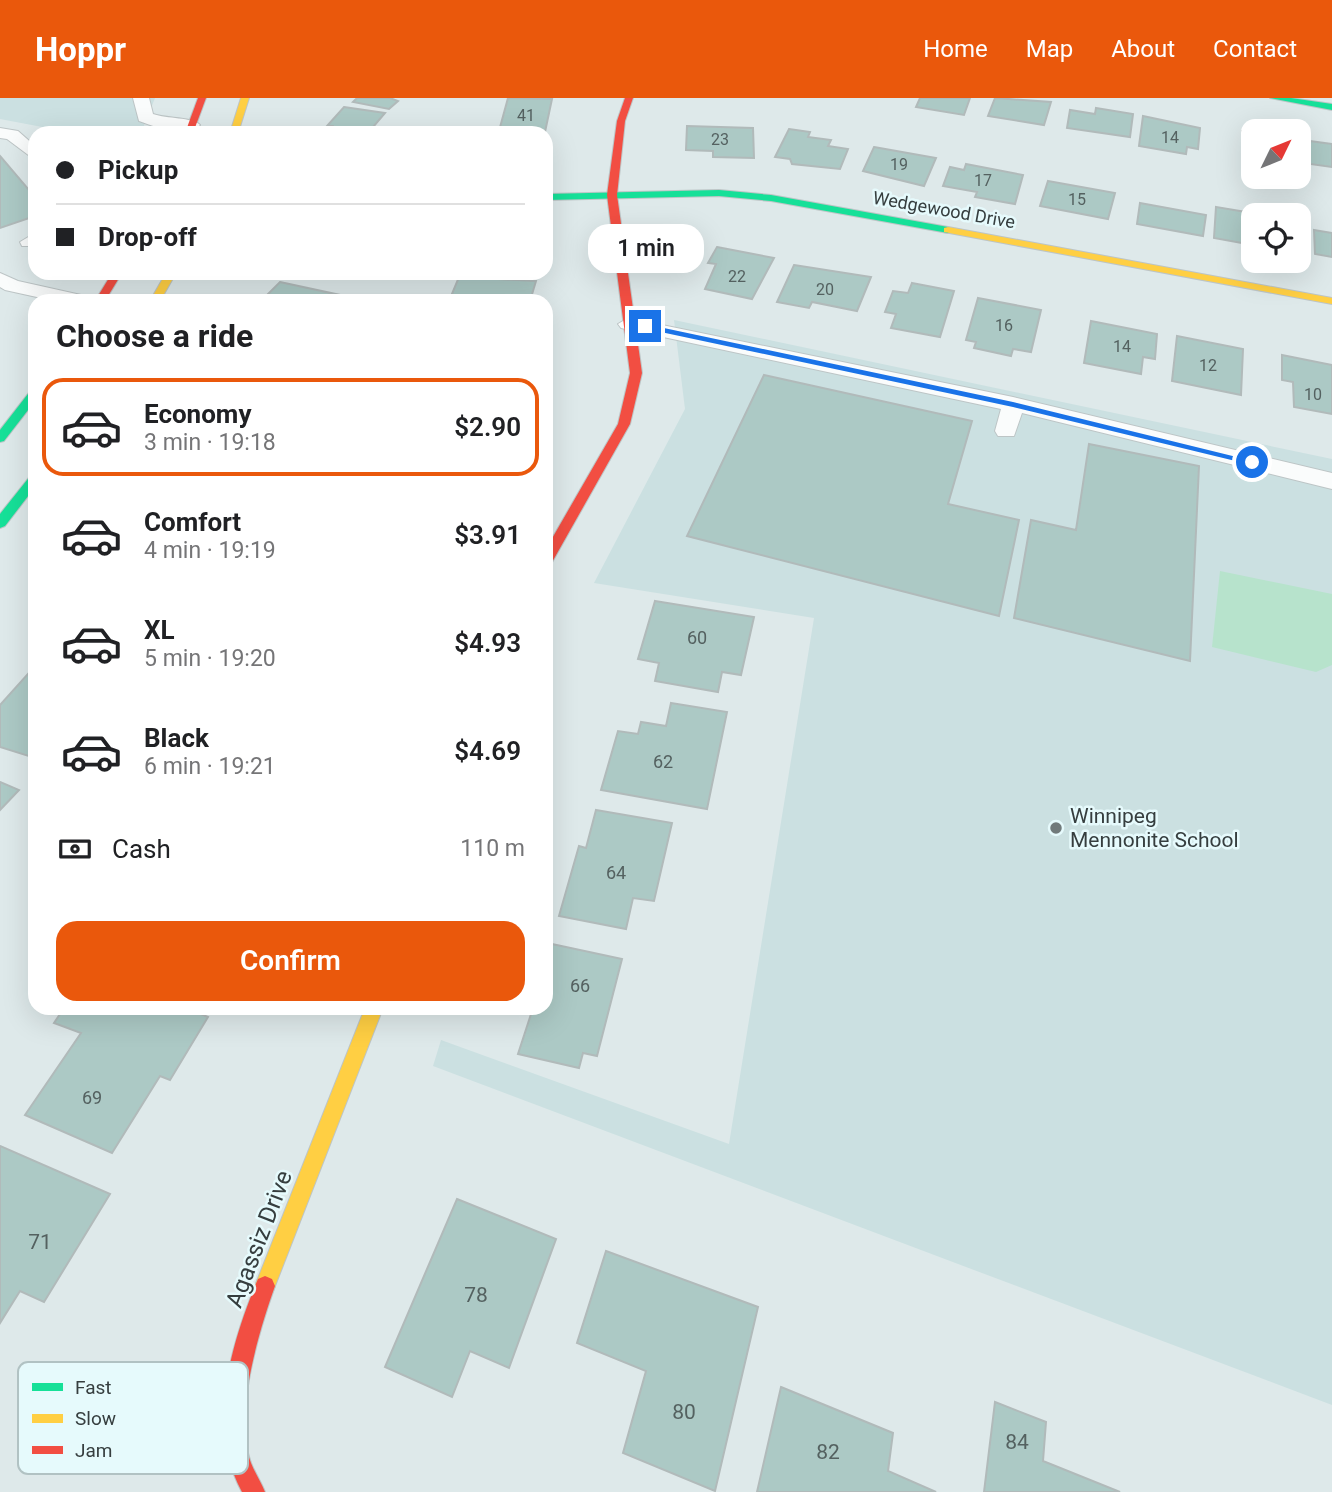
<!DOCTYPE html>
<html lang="en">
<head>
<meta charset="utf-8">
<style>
	:root { --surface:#fff; --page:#f6f6f6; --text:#202124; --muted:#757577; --line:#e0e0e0; --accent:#ea580c }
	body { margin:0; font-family:Roboto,sans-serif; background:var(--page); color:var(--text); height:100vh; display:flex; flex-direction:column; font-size:26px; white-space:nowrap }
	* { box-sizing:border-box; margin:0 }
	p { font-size:23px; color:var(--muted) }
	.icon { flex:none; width:38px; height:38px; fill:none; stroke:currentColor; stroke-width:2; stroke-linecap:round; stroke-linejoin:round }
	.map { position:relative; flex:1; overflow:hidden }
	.drawer { position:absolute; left:28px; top:196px; width:525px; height:721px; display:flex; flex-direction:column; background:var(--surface); border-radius:21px; box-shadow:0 7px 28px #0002 }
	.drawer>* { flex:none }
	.guide { position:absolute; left:28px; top:28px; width:525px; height:154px; border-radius:21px; box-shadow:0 7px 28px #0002; display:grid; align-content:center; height:154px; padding:0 28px; background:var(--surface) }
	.needle { width:46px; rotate:47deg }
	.buttons { position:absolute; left:1241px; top:21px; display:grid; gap:14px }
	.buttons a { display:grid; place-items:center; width:70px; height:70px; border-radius:14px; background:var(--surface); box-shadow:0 7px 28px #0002; font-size:35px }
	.end { position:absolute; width:32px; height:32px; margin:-16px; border:9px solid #1a73e8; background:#fff; box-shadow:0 0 0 4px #fff }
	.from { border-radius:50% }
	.bubble { position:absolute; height:49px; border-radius:21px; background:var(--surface); box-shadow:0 7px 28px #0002; font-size:23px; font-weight:600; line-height:49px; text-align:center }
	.guide b { display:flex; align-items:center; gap:24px; height:66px; font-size:26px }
	.guide b+b { border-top:2px solid var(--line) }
	.guide i { width:18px; height:18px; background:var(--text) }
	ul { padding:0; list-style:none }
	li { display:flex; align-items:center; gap:21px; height:98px; margin:0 14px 10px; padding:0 14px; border:4px solid transparent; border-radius:21px }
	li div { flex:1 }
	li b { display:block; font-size:26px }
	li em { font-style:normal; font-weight:600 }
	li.on { border-color:var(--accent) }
	li>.icon { width:63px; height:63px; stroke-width:1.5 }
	h2 { padding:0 28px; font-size:32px; line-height:84px }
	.pay { display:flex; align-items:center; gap:18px; height:77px; padding:0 28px; font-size:26px }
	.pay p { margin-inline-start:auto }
	.button { display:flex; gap:14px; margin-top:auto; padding:14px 28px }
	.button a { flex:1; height:80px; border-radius:21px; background:var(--accent); color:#fff; font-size:28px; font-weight:600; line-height:80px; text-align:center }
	header { display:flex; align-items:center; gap:42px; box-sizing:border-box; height:98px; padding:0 35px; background:var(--accent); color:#fff }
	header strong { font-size:33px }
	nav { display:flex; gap:38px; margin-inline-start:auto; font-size:24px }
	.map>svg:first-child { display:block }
	.built { fill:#cbe0e1 }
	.green { fill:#b7e3cc }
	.building { fill:#acc9c5; stroke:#b1baba; stroke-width:2 }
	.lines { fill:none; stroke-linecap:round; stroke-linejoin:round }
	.lane-casing { stroke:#bdc5c6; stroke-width:2 }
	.fast-casing { stroke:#bdc5c6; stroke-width:2 }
	.slow-casing { stroke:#bdc5c6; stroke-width:2 }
	.jam-casing { stroke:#bdc5c6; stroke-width:2 }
	.lane { fill:#fafcfc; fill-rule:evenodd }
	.fast { fill:#16e098; fill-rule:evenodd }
	.slow { fill:#ffcf43; fill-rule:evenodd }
	.jam { fill:#f24e42; fill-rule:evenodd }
	.route { fill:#1a73e8 }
	.poi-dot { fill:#717a7b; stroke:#e6fafc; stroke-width:2.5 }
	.labels { text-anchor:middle; stroke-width:5; stroke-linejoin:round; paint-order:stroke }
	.far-number-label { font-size:16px; fill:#546160 }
	.far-street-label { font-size:18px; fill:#363e3f; stroke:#e6fafc }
	.number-label { font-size:18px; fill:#546160 }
	.poi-label { font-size:21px; fill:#363e3f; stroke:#e6fafc; text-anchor:start }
	.near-number-label { font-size:21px; fill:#546160 }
	.near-street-label { font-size:24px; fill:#363e3f; stroke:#e6fafc }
	.key { fill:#e6fafc; stroke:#b1c2c3; stroke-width:2 }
	.key-label { font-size:19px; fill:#363e3f }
</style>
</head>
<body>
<header>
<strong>Hoppr</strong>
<nav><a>Home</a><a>Map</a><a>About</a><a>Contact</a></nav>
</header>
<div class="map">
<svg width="1332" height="1394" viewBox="0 0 1332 1394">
	<rect width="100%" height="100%" fill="#dee9ea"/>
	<g class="built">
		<path d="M0,0h155l-14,35h-67l-74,-14z"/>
		<path d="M674,222l658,139v946l-899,-339 8,-26 288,104 85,-526 -220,-35 91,-174z"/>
	</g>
	<path class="green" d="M1220,473l112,23v71l-16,7 -104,-25z"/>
	<g class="building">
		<path d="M357,0h33l8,3 -9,8 -36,-7z"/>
		<path d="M508,0l44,1 -7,33 -46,-1z"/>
		<path d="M920,0h50l-6,17 -48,-8z"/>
		<path d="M995,0l56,4 -7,23 -56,-9z"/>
		<path d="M344,9l41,6 -17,20h-42l6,-7h-5z"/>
		<path d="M1096,10l37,6 -3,23 -63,-9 3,-18 25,4z"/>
		<path d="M1143,18l57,12 -2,21 -11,-2 -1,7 -47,-8z"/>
		<path d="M687,28l66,2 1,30 -41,-1v-6l-27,-1z"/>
		<path d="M789,31l21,3 -2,5 23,3 -3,6 20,3 -8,20 -48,-5 -2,-5 -15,-2z"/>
		<path d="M1242,33l11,1v30l-11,-2z"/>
		<path d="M1310,43l22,3v23l-22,-3z"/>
		<path d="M874,49l62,11 -12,28 -61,-15z"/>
		<path d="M0,58l35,41v19l-35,12z"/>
		<path d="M966,66l57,11 -8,29 -40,-7 2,-5 -34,-6 7,-19 14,3z"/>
		<path d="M1048,83l67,12 -7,26 -68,-13z"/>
		<path d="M1140,105l66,12 -3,21 -66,-12z"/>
		<path d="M1216,109l48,8h-11v30l-39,-7z"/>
		<path d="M1314,132l18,3v24l-17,-3z"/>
		<path d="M717,149l57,11 -22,41 -47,-10 11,-25 -8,-1z"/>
		<path d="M794,167l77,12 -14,34 -45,-9 -3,6 -32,-6z"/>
		<path d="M459,179l77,4 -6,20h-81z"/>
		<path d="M280,184l60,13 -5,6h-74z"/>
		<path d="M912,185l42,8 -14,46 -49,-9 5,-14 -11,-2 8,-21 15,2z"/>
		<path d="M978,200l63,12 -10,42 -18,-3 -2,7 -37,-8 2,-6 -10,-2z"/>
		<path d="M1091,223l66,13 -2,25 -12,-2 -2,17 -57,-11z"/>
		<path d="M1177,238l66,13 -2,46 -69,-14z"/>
		<path d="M1282,257l50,10v49l-38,-7 -1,-25 -11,-2z"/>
		<path d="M764,277l208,46 -24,83 71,16 -20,96 -312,-80z"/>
		<path d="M1089,346l110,22 -9,195 -176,-43 17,-98 45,10z"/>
		<path d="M655,503l99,16 -13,58 -19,-3 -4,20 -63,-11 4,-18 -21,-4z"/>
		<path d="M35,568v92l-35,-11v-42z"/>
		<path d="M671,605l56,9 -20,97 -106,-19 17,-59 20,3 3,-12 25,4z"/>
		<path d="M0,684l19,8 -19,20z"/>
		<path d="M596,712l76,13 -18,78 -21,-3 -7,31 -67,-13 20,-70 7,2z"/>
		<path d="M552,846l70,15 -25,97 -14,-3 -4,15 -61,-14 15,-46h13v-43z"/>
		<path d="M64,910h123l21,9 -38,63 -10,-4 -48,77 -87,-38 56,-82 -27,-10z"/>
		<path d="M0,1048l110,48 -66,108 -24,-11 -20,32z"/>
		<path d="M457,1101l99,40 -47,129 -39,-17 -18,46 -67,-30z"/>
		<path d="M606,1153l152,56 -43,184 -92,-38 23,-82 -69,-28z"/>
		<path d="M781,1289l112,46 -5,38 48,21h-179z"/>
		<path d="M995,1304l51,20 -3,39 77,31h-136z"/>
	</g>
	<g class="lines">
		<g class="lane-casing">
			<g id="lane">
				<path d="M133,0h16l4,16c14,5 39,3 47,11 -14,14 -45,2 -61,-4z"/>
				<path d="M0,30l18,3 17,15v14l-28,-21 -7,-1z"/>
				<path d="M35,135v13h-13l-2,-4z"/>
				<path d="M0,175l18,8 72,16 3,4h-38l-50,-11 -5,-3z"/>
				<path d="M628,220l385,79 319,76v16l-310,-76 -8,23h-16l-3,-5 6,-22 -380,-81 -3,-4z"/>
			</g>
		</g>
		<g class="fast-casing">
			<g id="fast">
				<path d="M1270,0h21l41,6v6z"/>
				<path d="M719,92l52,5 177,32 5,3 -5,3 -177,-32 -52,-5 -173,4v-6z"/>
				<path d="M35,291v12l-31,40 -4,1v-12l31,-40z"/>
				<path d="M35,376v13l-30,39 -5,2v-14l31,-39z"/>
			</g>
		</g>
		<g class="slow-casing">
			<g id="slow">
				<path d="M241,0h8l-11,35h-8z"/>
				<path d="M948,129l384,71v6l-388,-72v-4z"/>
				<path d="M166,175h10l-16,28h-10z"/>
				<path d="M365,910h18l-108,278 -3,7 -7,3 -7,-3 -3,-7z"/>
			</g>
		</g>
		<g class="jam-casing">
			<g id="jam">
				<path d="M198,0h8l-13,35h-8z"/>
				<path d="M625,0h8l-8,23 -8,74 25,178 -12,51 -79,140 -5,2v-17l72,-125 12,-51 -23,-178 10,-74z"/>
				<path d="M112,175h10l-17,28h-10z"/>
				<path d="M265,1178l7,3 3,7c-16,45 -42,129 -24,177 4,10 10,19 14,29h-23c-36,-66 -11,-148 16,-213z"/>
			</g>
		</g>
		<use href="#lane" class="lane"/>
		<use href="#fast" class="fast"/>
		<use href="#slow" class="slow"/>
		<use href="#jam" class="jam"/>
	</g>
	<path class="route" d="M645,226l368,78 244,60 -5,3 -239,-58 -371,-79z"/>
	<circle class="poi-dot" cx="1056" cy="730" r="7"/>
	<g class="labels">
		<g class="far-number-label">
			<text x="526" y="23">41</text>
			<text x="1170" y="45">14</text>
			<text x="720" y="47">23</text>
			<text x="899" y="72">19</text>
			<text x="983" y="88">17</text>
			<text x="1077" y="107">15</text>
			<text x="737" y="184">22</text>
			<text x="825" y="197">20</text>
			<text x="1004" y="233">16</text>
			<text x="1122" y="254">14</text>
			<text x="1208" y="273">12</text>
			<text x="1313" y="302">10</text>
		</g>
		<g class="far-street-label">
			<text transform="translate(944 112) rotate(10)" y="6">Wedgewood Drive</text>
		</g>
		<g class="number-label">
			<text x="697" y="546">60</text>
			<text x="663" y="670">62</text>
			<text x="616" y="781">64</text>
			<text x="580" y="894">66</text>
			<text x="92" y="1006">69</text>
		</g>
		<g class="poi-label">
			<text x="1070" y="725">Winnipeg<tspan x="1070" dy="24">Mennonite School</tspan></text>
		</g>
		<g class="near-number-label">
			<text x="40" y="1151">71</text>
			<text x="476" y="1204">78</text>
			<text x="684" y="1321">80</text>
			<text x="1017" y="1351">84</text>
			<text x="828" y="1361">82</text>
		</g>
		<g class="near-street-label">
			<text transform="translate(259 1141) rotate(-69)" y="8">Agassiz Drive</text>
		</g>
	</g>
	<rect x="18" y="1264" width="230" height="112" rx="10" class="key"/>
	<rect x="32" y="1285" width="31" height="8" fill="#16e098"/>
	<rect x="32" y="1316" width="31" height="9" fill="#ffcf43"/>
	<rect x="32" y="1348" width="31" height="8" fill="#f24e42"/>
	<g class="key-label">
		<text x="75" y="1296">Fast</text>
		<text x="75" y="1327">Slow</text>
		<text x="75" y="1359">Jam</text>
	</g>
</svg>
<div class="buttons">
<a><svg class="needle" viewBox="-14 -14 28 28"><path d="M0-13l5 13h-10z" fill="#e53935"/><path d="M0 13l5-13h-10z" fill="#757577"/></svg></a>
<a><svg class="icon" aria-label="locate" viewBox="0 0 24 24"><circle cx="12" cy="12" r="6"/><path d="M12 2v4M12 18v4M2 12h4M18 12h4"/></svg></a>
</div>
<i class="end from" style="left:1252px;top:364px"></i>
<i class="end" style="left:645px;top:228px"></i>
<div class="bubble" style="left:588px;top:126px;width:116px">1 min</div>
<div class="guide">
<b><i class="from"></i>Pickup</b>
<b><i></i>Drop-off</b>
</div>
<section class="drawer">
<h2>Choose a ride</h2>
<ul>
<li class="on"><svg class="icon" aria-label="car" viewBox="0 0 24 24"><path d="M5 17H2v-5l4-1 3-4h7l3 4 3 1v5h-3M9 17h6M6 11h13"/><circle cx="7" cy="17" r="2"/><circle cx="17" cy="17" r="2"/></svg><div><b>Economy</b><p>3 min · 19:18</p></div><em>$2.90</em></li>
<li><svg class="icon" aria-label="car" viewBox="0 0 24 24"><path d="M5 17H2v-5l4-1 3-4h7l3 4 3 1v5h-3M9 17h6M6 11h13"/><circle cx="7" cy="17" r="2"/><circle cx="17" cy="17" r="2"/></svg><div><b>Comfort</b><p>4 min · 19:19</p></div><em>$3.91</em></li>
<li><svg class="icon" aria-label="car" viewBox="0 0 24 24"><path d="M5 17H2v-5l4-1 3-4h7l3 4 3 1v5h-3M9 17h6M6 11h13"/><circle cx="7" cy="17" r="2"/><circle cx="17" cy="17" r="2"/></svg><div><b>XL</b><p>5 min · 19:20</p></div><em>$4.93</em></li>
<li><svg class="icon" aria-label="car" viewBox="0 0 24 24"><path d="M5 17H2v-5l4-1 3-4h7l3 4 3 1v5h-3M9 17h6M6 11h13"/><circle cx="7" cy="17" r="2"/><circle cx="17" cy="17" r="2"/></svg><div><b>Black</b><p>6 min · 19:21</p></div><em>$4.69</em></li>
</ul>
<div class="pay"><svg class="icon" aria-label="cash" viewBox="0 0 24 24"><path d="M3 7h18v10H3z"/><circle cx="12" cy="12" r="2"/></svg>Cash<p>110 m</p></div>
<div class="button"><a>Confirm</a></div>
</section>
</div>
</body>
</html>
